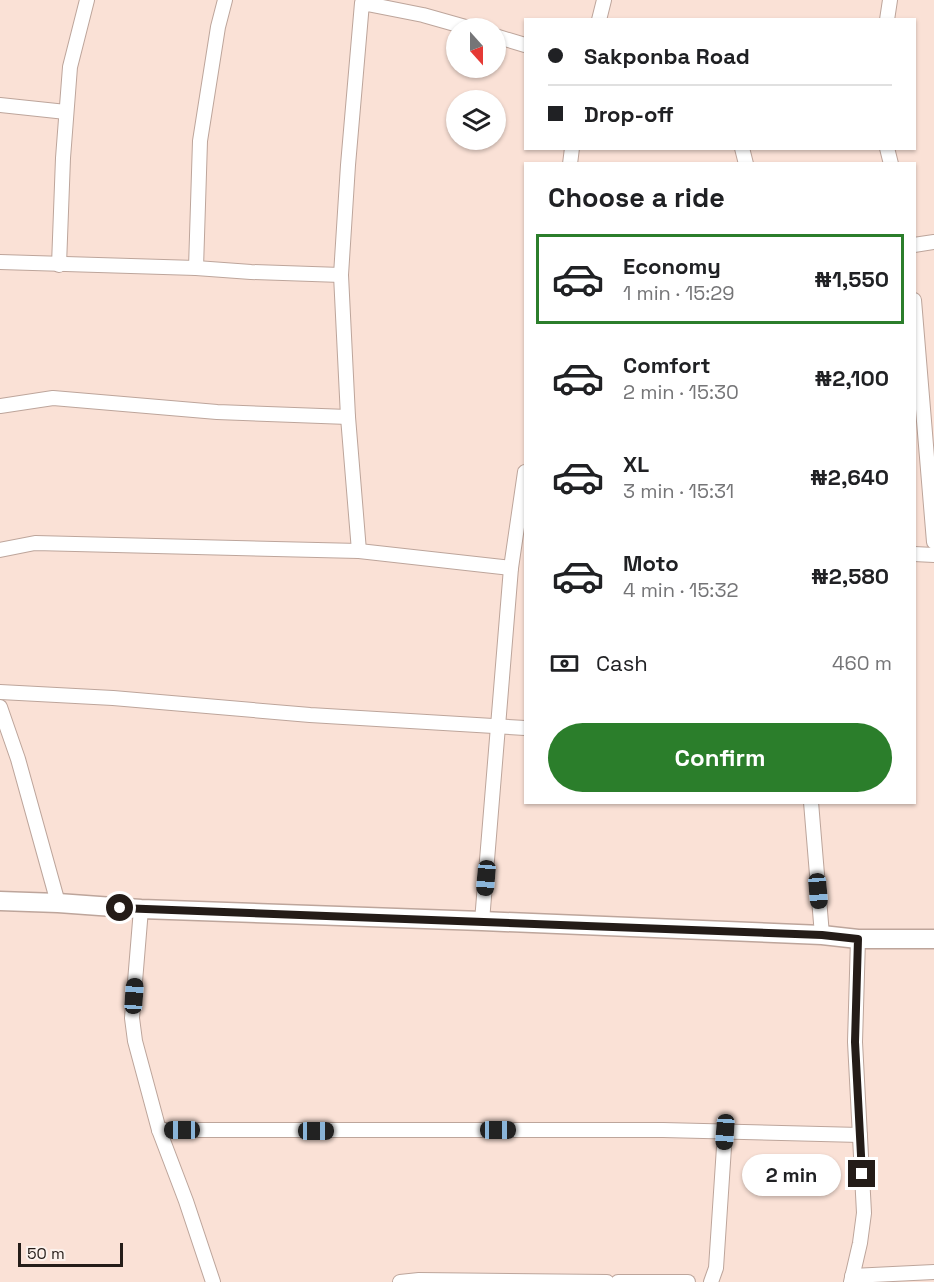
<!DOCTYPE html>
<html lang="en">
<head>
<meta charset="utf-8">
<style>
	:root { --surface:#fff; --page:#f2f2f2; --text:#202124; --muted:#757577; --line:#e0e0e0; --accent:#2b7e2b }
	body { margin:0; font-family:"Space Grotesk",sans-serif; background:var(--page); color:var(--text); height:100vh; display:flex; flex-direction:column; font-size:22px; white-space:nowrap }
	* { box-sizing:border-box; margin:0 }
	p { font-size:20px; color:var(--muted) }
	.icon { flex:none; width:33px; height:33px; fill:none; stroke:currentColor; stroke-width:2; stroke-linecap:round; stroke-linejoin:round }
	.map { position:relative; flex:1; overflow:hidden }
	.panel { position:absolute; left:524px; top:162px; width:392px; height:642px; display:flex; flex-direction:column; background:var(--surface); border-radius:0px; box-shadow:0 2px 4px #0004 }
	.panel>* { flex:none }
	.hud { position:absolute; left:524px; top:18px; width:392px; height:132px; border-radius:0px; box-shadow:0 2px 4px #0004; display:grid; align-content:center; height:132px; padding:0 24px; background:var(--surface) }
	.needle { width:39px; rotate:159deg }
	.controls { position:absolute; left:446px; top:18px; display:grid; gap:12px }
	.controls a { display:grid; place-items:center; width:60px; height:60px; border-radius:50%; background:var(--surface); box-shadow:0 2px 4px #0004; font-size:30px }
	.scale { position:absolute; left:18px; bottom:15px; width:105px; box-sizing:border-box; padding-left:6px; border:3px solid #241c18; border-top:0; font-size:16px; line-height:21px; white-space:nowrap; color:#241c18; -webkit-text-stroke:4px #fcf2ed; paint-order:stroke }
	.end { position:absolute; width:27px; height:27px; margin:-14px; border:8px solid #241c18; background:#fff; box-shadow:0 0 0 3px #fff }
	.from { border-radius:50% }
	.bubble { position:absolute; height:42px; border-radius:21px; background:var(--surface); box-shadow:0 2px 4px #0004; font-size:20px; font-weight:800; line-height:42px; text-align:center }
	.car { position:absolute; width:18px; height:36px; margin:-18px -9px; border-radius:8px; box-shadow:0 0 4px 2px #0007; background:linear-gradient(#222 24%,#8ab4d8 0 40%,#222 0 76%,#8ab4d8 0 86%,#222 0) }
	.hud b { display:flex; align-items:center; gap:21px; height:57px; font-size:22px }
	.hud b+b { border-top:2px solid var(--line) }
	.hud i { width:15px; height:15px; background:var(--text) }
	ul { padding:0; list-style:none }
	li { display:flex; align-items:center; gap:18px; height:90px; margin:0 12px 9px; padding:0 12px; border:3px solid transparent; border-radius:0px }
	li div { flex:1 }
	li b { display:block; font-size:22px }
	li em { font-style:normal; font-weight:800 }
	li.selected { border-color:var(--accent) }
	li>.icon { width:54px; height:54px; stroke-width:1.5 }
	h2 { padding:0 24px; font-size:27px; line-height:72px }
	.pay { display:flex; align-items:center; gap:15px; height:66px; padding:0 24px; font-size:22px }
	.pay p { margin-inline-start:auto }
	.primary-button { display:flex; gap:12px; margin-top:auto; padding:12px 24px }
	.primary-button a { flex:1; height:69px; border-radius:36px; background:var(--accent); color:#fff; font-size:24px; font-weight:800; line-height:69px; text-align:center }
	.map>svg:first-child { display:block }
	.lines { fill:none; stroke-linecap:round; stroke-linejoin:round }
	.minor-casing { stroke:#bda59b; stroke-width:16 }
	.major-casing { stroke:#bda59b; stroke-width:21 }
	.minor { stroke:#fff; stroke-width:14 }
	.major { stroke:#fff; stroke-width:18 }
	.route { stroke:#241c18; stroke-width:8 }
</style>
</head>
<body>
<div class="map">
<svg width="934" height="1282" viewBox="0 0 934 1282">
	<rect width="100%" height="100%" fill="#fae1d6"/>
	<g class="lines">
		<g class="minor-casing">
			<g id="minor">
				<path d="M599,20l5,-20"/>
				<path d="M887,20l3,-20"/>
				<path d="M495,36l30,9"/>
				<path d="M0,105l66,7"/>
				<path d="M742,148l4,16"/>
				<path d="M887,148l4,16"/>
				<path d="M570,164l2,-16"/>
				<path d="M914,245l20,-3"/>
				<path d="M0,262l196,6 55,4 90,3"/>
				<path d="M59,265l4,-107 7,-91 17,-67"/>
				<path d="M196,268l4,-127 18,-114 7,-27"/>
				<path d="M914,300l20,242"/>
				<path d="M0,406l53,-8 164,14 131,5"/>
				<path d="M0,550l35,-7 324,8 152,17"/>
				<path d="M359,551l-11,-134 -7,-142 7,-110 14,-162 61,12 46,13"/>
				<path d="M914,554l20,1"/>
				<path d="M0,692l113,6 197,17 215,13"/>
				<path d="M0,707l18,52 40,144"/>
				<path d="M811,802l11,133"/>
				<path d="M141,909l-9,109 3,23 24,89 27,71 27,81"/>
				<path d="M482,921l29,-353 14,-96"/>
				<path d="M159,1130h504l197,5"/>
				<path d="M852,1276l82,-4"/>
				<path d="M400,1282l19,-2 188,2"/>
				<path d="M618,1282h70"/>
				<path d="M711,1282l5,-14 9,-136"/>
				<path d="M851,1282l9,-39 4,-30 -9,-171 3,-103"/>
			</g>
		</g>
		<g class="major-casing">
			<path id="major" d="M0,901l58,2 83,6 341,12 340,14 36,4h76"/>
		</g>
		<use href="#minor" class="minor"/>
		<use href="#major" class="major"/>
	</g>
	<g class="lines">
		<path class="route" d="M120,908l702,27 36,4 -3,103 7,132"/>
	</g>
</svg>
<div class="controls">
<a><svg class="needle" viewBox="-14 -14 28 28"><path d="M0-13l5 13h-10z" fill="#e53935"/><path d="M0 13l5-13h-10z" fill="#757577"/></svg></a>
<a><svg class="icon" aria-label="layers" viewBox="0 0 24 24"><path d="M12 4l9 5-9 5-9-5zM3 14l9 5 9-5"/></svg></a>
</div>
<div class="scale">50 m</div>
<i class="end from" style="left:120px;top:908px"></i>
<i class="end" style="left:862px;top:1174px"></i>
<div class="bubble" style="left:742px;top:1154px;width:99px">2 min</div>
<i class="car" style="left:486px;top:878px;rotate:185deg"></i>
<i class="car" style="left:818px;top:891px;rotate:175deg"></i>
<i class="car" style="left:134px;top:996px;rotate:4deg"></i>
<i class="car" style="left:182px;top:1130px;rotate:270deg"></i>
<i class="car" style="left:498px;top:1130px;rotate:90deg"></i>
<i class="car" style="left:316px;top:1131px;rotate:90deg"></i>
<i class="car" style="left:725px;top:1132px;rotate:184deg"></i>
<div class="hud">
<b><i class="from"></i>Sakponba Road</b>
<b><i></i>Drop-off</b>
</div>
<section class="panel">
<h2>Choose a ride</h2>
<ul>
<li class="selected"><svg class="icon" aria-label="car" viewBox="0 0 24 24"><path d="M5 17H2v-5l4-1 3-4h7l3 4 3 1v5h-3M9 17h6M6 11h13"/><circle cx="7" cy="17" r="2"/><circle cx="17" cy="17" r="2"/></svg><div><b>Economy</b><p>1 min · 15:29</p></div><em>₦1,550</em></li>
<li><svg class="icon" aria-label="car" viewBox="0 0 24 24"><path d="M5 17H2v-5l4-1 3-4h7l3 4 3 1v5h-3M9 17h6M6 11h13"/><circle cx="7" cy="17" r="2"/><circle cx="17" cy="17" r="2"/></svg><div><b>Comfort</b><p>2 min · 15:30</p></div><em>₦2,100</em></li>
<li><svg class="icon" aria-label="car" viewBox="0 0 24 24"><path d="M5 17H2v-5l4-1 3-4h7l3 4 3 1v5h-3M9 17h6M6 11h13"/><circle cx="7" cy="17" r="2"/><circle cx="17" cy="17" r="2"/></svg><div><b>XL</b><p>3 min · 15:31</p></div><em>₦2,640</em></li>
<li><svg class="icon" aria-label="car" viewBox="0 0 24 24"><path d="M5 17H2v-5l4-1 3-4h7l3 4 3 1v5h-3M9 17h6M6 11h13"/><circle cx="7" cy="17" r="2"/><circle cx="17" cy="17" r="2"/></svg><div><b>Moto</b><p>4 min · 15:32</p></div><em>₦2,580</em></li>
</ul>
<div class="pay"><svg class="icon" aria-label="cash" viewBox="0 0 24 24"><path d="M3 7h18v10H3z"/><circle cx="12" cy="12" r="2"/></svg>Cash<p>460 m</p></div>
<div class="primary-button"><a>Confirm</a></div>
</section>
</div>
</body>
</html>
